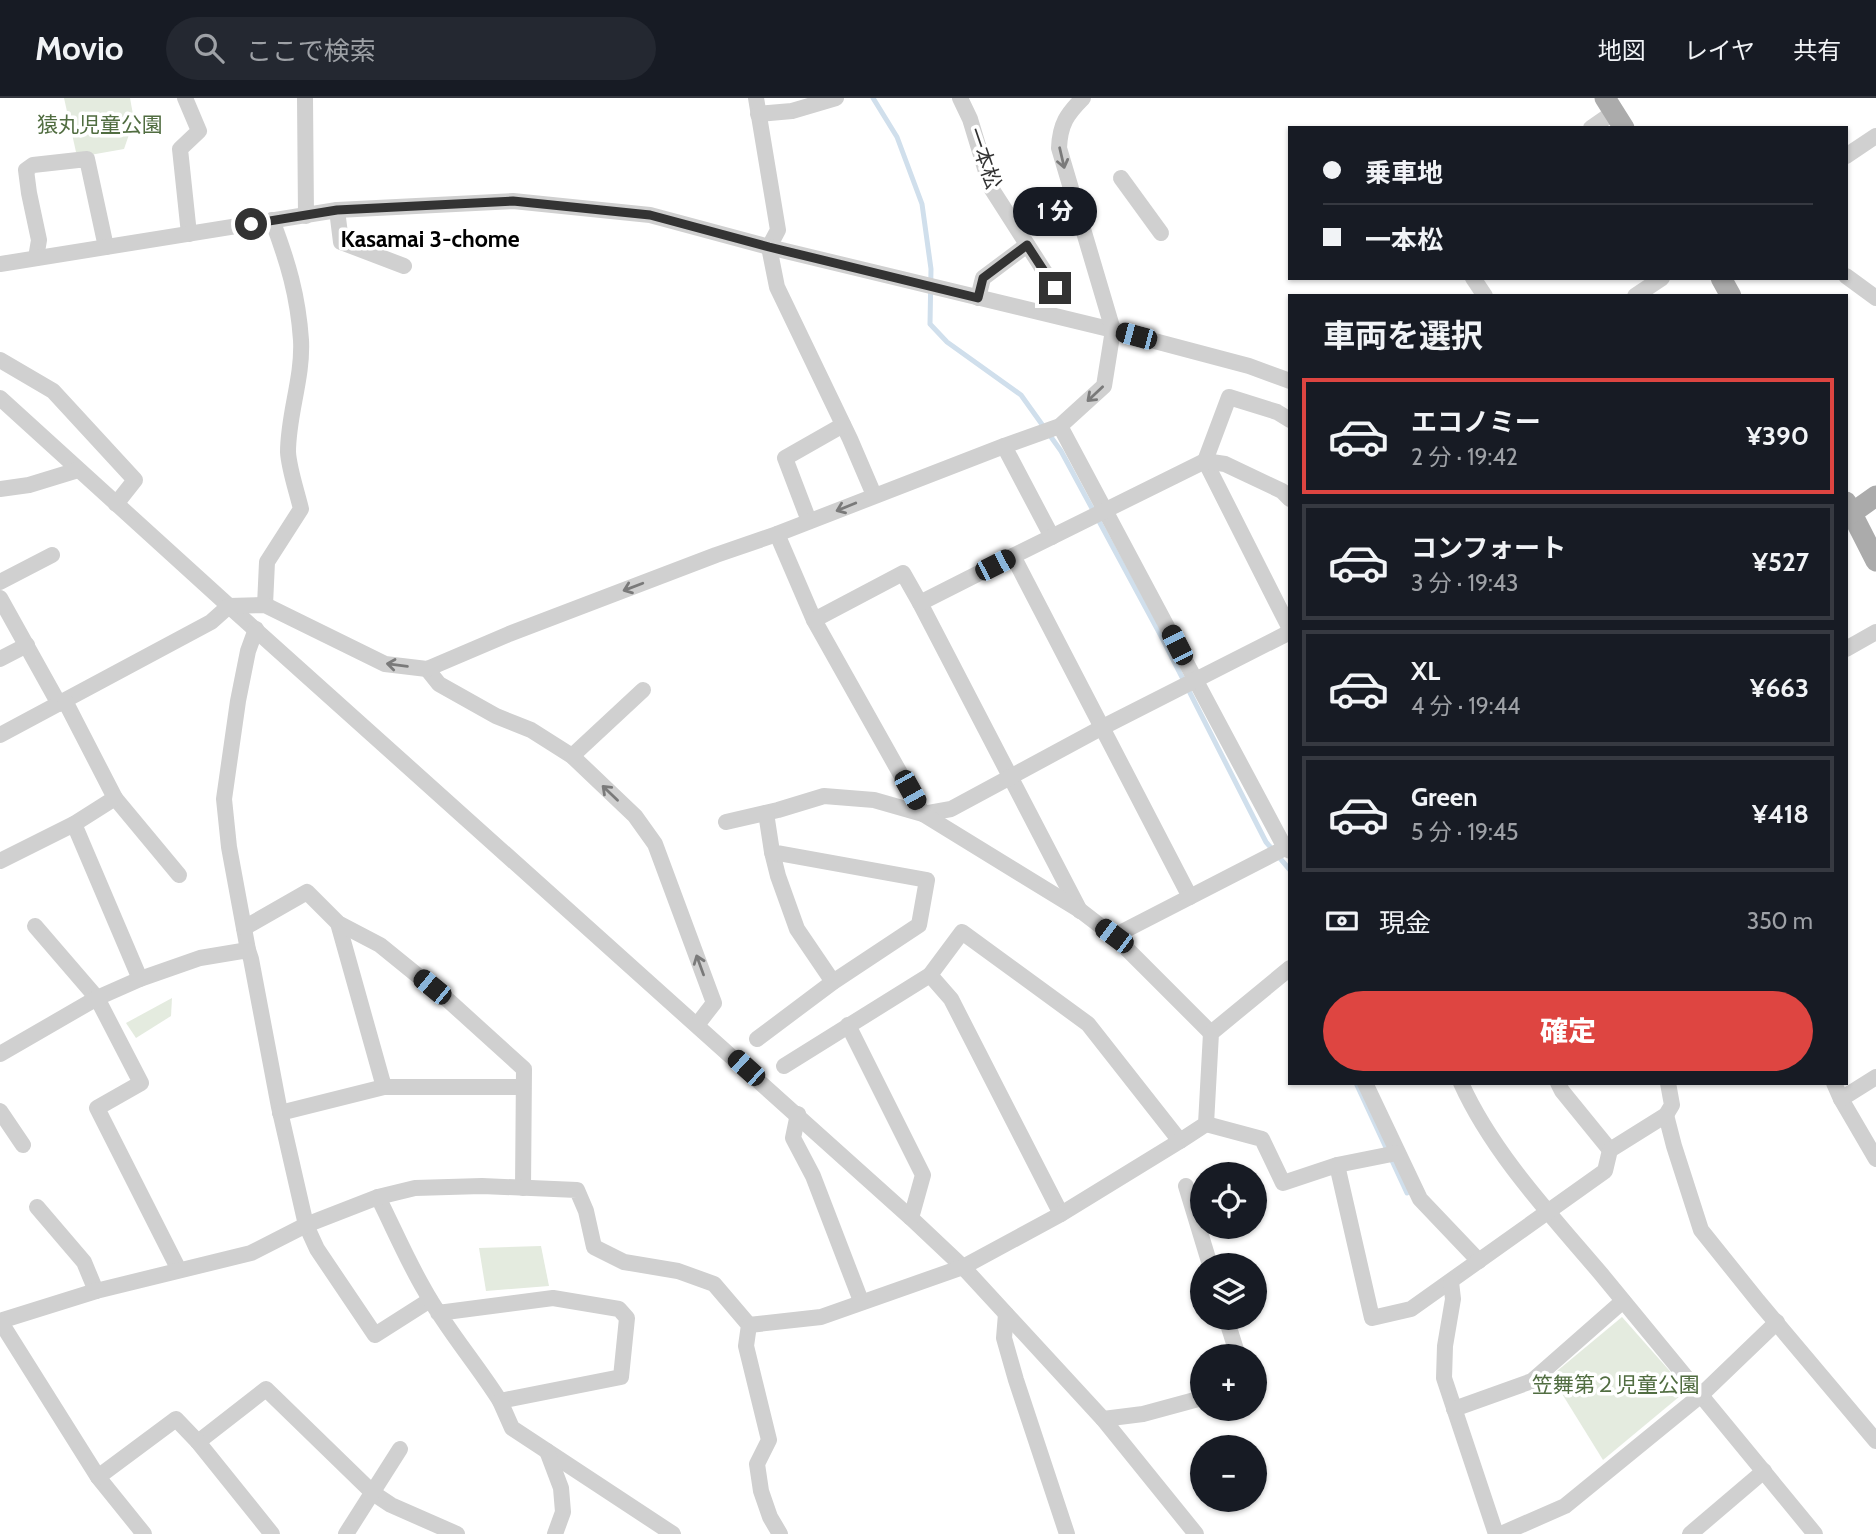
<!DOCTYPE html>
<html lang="ja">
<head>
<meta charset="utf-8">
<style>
	:root { --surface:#171b24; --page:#242831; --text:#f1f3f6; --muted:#9ea1a6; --line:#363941; --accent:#de4541 }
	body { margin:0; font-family:Cabin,"Noto Sans JP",sans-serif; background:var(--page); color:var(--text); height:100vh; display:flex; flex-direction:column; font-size:26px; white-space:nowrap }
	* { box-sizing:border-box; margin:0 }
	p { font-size:23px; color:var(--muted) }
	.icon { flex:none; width:38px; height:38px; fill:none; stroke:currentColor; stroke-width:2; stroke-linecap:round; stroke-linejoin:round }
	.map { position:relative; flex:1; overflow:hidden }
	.panel { position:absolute; left:1288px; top:196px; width:560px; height:791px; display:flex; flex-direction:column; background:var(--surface); border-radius:0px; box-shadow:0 2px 5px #0004 }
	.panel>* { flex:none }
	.guide { position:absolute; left:1288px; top:28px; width:560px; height:154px; border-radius:0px; box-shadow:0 2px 5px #0004; display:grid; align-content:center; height:154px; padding:0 35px; background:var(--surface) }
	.controls { position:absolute; left:1190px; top:1064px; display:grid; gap:14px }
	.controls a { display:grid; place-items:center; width:77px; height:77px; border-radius:50%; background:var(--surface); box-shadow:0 2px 5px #0004; font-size:35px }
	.end { position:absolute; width:32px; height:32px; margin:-16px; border:9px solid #333; background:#fff; box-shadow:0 0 0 4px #fff }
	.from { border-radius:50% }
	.bubble { position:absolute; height:49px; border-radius:24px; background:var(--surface); box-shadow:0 2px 5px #0004; font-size:23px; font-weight:800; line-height:49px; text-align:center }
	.car { position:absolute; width:21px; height:42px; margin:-21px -10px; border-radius:9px; box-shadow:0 0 5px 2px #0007; background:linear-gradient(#222 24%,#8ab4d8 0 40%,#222 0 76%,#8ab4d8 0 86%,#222 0) }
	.guide b { display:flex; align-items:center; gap:24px; height:66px; font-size:26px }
	.guide b+b { border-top:2px solid var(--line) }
	.guide i { width:18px; height:18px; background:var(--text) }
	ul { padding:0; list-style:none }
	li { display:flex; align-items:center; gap:21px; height:116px; margin:0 14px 10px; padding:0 21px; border:4px solid var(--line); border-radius:0px }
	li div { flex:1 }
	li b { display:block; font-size:26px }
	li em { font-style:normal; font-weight:800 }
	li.selected { border-color:var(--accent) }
	li>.icon { width:63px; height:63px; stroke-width:1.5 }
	h2 { padding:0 35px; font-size:32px; line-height:84px }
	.pay { display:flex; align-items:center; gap:18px; height:77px; padding:0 35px; font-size:26px }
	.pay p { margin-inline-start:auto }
	.button { display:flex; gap:14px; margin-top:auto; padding:14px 35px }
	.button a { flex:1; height:80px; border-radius:42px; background:var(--accent); color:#fff; font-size:28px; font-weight:800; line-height:80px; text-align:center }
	header { display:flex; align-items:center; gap:42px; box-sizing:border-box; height:98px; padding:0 35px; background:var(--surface); border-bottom:2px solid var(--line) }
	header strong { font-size:33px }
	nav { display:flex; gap:38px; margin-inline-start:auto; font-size:24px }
	.search { width:490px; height:63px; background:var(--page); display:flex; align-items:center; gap:18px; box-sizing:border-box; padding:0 24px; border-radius:38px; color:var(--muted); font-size:26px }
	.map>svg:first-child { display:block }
	.green { fill:#e4ebdf }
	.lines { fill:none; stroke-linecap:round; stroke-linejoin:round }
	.stream { stroke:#d0dfec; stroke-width:5 }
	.minor { stroke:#d0d0d0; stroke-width:16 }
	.major { stroke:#ababab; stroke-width:21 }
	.oneway { stroke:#7a7a7a }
	.route { stroke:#333; stroke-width:9 }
	.labels { text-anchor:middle; stroke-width:7; stroke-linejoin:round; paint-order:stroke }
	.park-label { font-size:21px; fill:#516d41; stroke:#fff }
	.street-label { font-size:21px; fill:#333; stroke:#fff }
	.neighbourhood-label { font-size:23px; font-weight:bold; fill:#000; stroke:#fff }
</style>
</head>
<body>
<header>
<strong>Movio</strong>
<div class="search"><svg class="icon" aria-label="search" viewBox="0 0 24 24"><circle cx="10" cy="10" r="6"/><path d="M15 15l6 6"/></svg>ここで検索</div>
<nav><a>地図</a><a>レイヤ</a><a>共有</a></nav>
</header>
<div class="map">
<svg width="1876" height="1436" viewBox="0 0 1876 1436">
	<rect width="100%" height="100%" fill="#fff"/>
	<g class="green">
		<path d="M64,0h66l4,22 -10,29 -34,6 -14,-3z"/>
		<path d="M172,900l-1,18 -35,22 -10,-15z"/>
		<path d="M541,1148l8,40 -63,5 -7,-43z"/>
		<path d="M1622,1219l61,69 -3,10 -77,64 -52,-84z"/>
	</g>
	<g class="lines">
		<g class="stream">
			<path d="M873,0l24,39 25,67 9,65 -1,55 17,18 74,53 40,56 100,185 105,206 24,28"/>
			<path d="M1356,985l51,110"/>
		</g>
		<g class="minor">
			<path d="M185,0l14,33 -19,18 9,85"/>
			<path d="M305,0l1,118"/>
			<path d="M756,0l22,132 -9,17 8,40 73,152 24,56"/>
			<path d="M960,0l10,21 21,69 64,100"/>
			<path d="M758,16l34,-3 44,-13"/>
			<path d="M1591,30l23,-16"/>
			<path d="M1846,58l30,-20"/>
			<path d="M1121,80l40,55"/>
			<path d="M337,112l4,32 63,24"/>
			<path d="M36,160l3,-18 -10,-47 -3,-23 7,-5 54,-6 19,88"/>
			<path d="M0,166l337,-54 176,-9 137,14 119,32 344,83 136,36 41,15"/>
			<path d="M1846,178l30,22"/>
			<path d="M1473,180l12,18"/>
			<path d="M1635,198l27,-18"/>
			<path d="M978,200l5,-20 44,-33"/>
			<path d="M0,262l53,31 82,89 -19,24"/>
			<path d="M0,300l229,208 682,612 52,49 140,152 93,115"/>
			<path d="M1290,322l-13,-8 -48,-15 -24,64 85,168"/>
			<path d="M1060,328l225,422 5,3"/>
			<path d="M1004,348l48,91"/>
			<path d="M0,391l29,-4 49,-15"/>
			<path d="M809,423l-24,-63 58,-33"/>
			<path d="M777,436l37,86 109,194"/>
			<path d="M1013,458l192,-95 20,3 57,27 8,8"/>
			<path d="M0,484l52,-27"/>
			<path d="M0,500l59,106"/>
			<path d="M920,505l160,308"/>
			<path d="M265,507l2,-43 34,-53c-4,-17 -12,-40 -13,-57 0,-38 15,-74 13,-112 -3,-44 -13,-78 -29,-120"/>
			<path d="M814,522l89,-47 17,30 93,-47 177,341"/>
			<path d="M256,531l-8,22 -10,50 -14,98 5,48 19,103 3,9 28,148 27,118 11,24 58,86 55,-35"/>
			<path d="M1846,551l30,-17"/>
			<path d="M0,561l27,-14"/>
			<path d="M427,571l12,15 57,32 35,14 41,26 63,60 20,28 59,159 -17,22"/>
			<path d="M0,637l211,-113 18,-16 36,-1 120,59 42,5 82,-35 207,-79 61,-21 227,-88 56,-20 44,-40 9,-56 -54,-182c1,-24 8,-34 24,-50"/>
			<path d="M572,658l71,-66"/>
			<path d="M115,700l64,77"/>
			<path d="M923,716l28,-5 150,-81 189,-96"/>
			<path d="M726,724l52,-12 46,-14 50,4 49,14 158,97 35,27 95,95"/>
			<path d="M74,726l66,155"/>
			<path d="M772,754l6,24 19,53 36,53"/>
			<path d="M0,763l74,-37 41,-26 -50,-97"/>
			<path d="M338,825l46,164"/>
			<path d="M35,828l62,72 44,85 -44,25 82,162"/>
			<path d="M244,830l63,-36 31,31 42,22 69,56 75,68 -1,119"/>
			<path d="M1114,838l171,-88"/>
			<path d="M930,877l32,-43 126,92 92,117"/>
			<path d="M848,927l75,150 -12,43"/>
			<path d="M757,941l76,-57 86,-57 8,-45 -155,-28 -6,-39"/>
			<path d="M0,956l97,-56 43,-19 60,-21 48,-8"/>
			<path d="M784,968l146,-91 21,24 110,215"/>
			<path d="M1365,985l55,116 59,62"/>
			<path d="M1461,985c32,71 91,133 141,192 71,86 142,173 213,259"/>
			<path d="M1558,985l4,8 48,59"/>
			<path d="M1834,985l7,16 35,60"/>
			<path d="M1841,1001l35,-22"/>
			<path d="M0,1013l23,34"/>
			<path d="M280,1015l104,-26h139"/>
			<path d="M798,1016l-5,24 20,38 48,125"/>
			<path d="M1666,1017l8,31 27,84 57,71 118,140"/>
			<path d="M1206,1026l56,15 21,44 54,-18 35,153 39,-9 194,-138 5,-21 56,-35 6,-10 -4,-22"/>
			<path d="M1337,1067l60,-12"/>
			<path d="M1186,1088l24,79"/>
			<path d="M378,1099c15,30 29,63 46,92 22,40 52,74 76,112l121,-24 6,-59 -8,-9 -66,-11 -115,15"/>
			<path d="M37,1109l47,55 12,29"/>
			<path d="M1451,1184l2,17 -8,47 -1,32 52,156"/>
			<path d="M1006,1216l-2,24 12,42 51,154"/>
			<path d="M1226,1220l12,38"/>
			<path d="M0,1223l96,-30 155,-38 55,-28 72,-28 37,-9 67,-2 95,4 9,21 8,36 30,15 54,9 36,13 35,41 -3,21 23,94 -12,24 4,27 9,26 10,17"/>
			<path d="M0,1223l98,156 46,57"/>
			<path d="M749,1227l72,-8 142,-50 98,-53 119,-73 26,-17 5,-91 79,-65"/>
			<path d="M500,1303l12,27 161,106"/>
			<path d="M1454,1311l78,-28 91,-80"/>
			<path d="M1103,1321l40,-5 59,-16"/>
			<path d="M198,1344l68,-53 107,104 18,12 66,29"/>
			<path d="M547,1353l14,37 2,24 -8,22"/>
			<path d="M98,1379l78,-58 22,23 74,92"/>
			<path d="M346,1436l54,-85"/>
			<path d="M1501,1436l64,-28 136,-111 76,-73"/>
			<path d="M1690,1436l74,-63"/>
		</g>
		<g class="major">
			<path d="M1605,0l19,30"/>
			<path d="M1721,180l10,18"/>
			<path d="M1846,404l30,59"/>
			<path d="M1852,415l24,-17"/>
		</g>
	</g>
	<defs><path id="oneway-shaft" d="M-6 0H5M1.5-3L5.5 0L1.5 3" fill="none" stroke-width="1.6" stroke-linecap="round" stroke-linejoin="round" transform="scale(1.75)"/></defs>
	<g class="oneway">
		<use href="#oneway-shaft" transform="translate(1062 60) rotate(77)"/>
		<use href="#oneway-shaft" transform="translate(1095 296) rotate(137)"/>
		<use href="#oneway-shaft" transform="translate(846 409) rotate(158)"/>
		<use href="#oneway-shaft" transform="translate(633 489) rotate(159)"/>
		<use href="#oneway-shaft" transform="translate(397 567) rotate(-173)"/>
		<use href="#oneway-shaft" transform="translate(610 695) rotate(-136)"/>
		<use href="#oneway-shaft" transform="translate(700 867) rotate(-110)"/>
	</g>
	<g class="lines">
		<path class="route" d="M251,126l86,-14 176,-9 137,14 119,32 209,51 5,-20 44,-33 28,43"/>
	</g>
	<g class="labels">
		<g class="park-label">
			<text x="100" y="34">猿丸児童公園</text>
			<text x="1616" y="1294">笠舞第２児童公園</text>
		</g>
		<g class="street-label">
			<text transform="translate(984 60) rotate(71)" y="7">一本松</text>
		</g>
		<g class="neighbourhood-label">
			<text x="430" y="149">Kasamai 3-chome</text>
		</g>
	</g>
</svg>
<div class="controls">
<a><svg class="icon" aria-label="locate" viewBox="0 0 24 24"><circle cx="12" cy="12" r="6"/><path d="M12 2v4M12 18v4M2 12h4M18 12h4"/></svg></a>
<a><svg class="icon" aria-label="layers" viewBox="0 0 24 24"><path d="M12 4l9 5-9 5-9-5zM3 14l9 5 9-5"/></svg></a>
<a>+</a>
<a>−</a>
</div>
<i class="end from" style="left:251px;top:126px"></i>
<i class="end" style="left:1055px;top:190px"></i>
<div class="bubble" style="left:1013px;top:89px;width:84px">1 分</div>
<i class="car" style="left:1136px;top:238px;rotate:285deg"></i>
<i class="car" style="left:995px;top:467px;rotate:63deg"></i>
<i class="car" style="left:1177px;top:547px;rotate:333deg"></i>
<i class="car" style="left:910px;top:692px;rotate:151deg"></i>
<i class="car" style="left:1114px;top:838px;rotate:307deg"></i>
<i class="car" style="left:432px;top:889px;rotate:309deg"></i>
<i class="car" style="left:746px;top:970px;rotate:312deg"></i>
<div class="guide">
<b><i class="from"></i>乗車地</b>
<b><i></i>一本松</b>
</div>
<section class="panel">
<h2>車両を選択</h2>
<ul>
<li class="selected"><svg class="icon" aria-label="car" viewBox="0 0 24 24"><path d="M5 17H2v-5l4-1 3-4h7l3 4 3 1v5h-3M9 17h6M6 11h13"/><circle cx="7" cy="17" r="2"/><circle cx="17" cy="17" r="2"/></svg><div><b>エコノミー</b><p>2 分 · 19:42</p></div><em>¥390</em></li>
<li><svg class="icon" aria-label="car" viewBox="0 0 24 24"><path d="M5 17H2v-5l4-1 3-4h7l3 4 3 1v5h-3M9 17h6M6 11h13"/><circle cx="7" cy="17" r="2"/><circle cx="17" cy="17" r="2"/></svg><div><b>コンフォート</b><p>3 分 · 19:43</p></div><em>¥527</em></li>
<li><svg class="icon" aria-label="car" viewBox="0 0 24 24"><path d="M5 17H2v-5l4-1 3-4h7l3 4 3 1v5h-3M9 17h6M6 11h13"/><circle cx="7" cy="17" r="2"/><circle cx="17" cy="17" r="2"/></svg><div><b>XL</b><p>4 分 · 19:44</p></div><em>¥663</em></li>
<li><svg class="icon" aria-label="car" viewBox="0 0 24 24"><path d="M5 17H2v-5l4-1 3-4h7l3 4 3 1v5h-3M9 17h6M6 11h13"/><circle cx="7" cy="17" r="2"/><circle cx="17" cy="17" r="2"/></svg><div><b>Green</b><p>5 分 · 19:45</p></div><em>¥418</em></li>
</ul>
<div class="pay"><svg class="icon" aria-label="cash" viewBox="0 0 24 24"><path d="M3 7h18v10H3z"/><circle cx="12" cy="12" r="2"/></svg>現金<p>350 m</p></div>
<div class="button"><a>確定</a></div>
</section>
</div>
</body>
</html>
